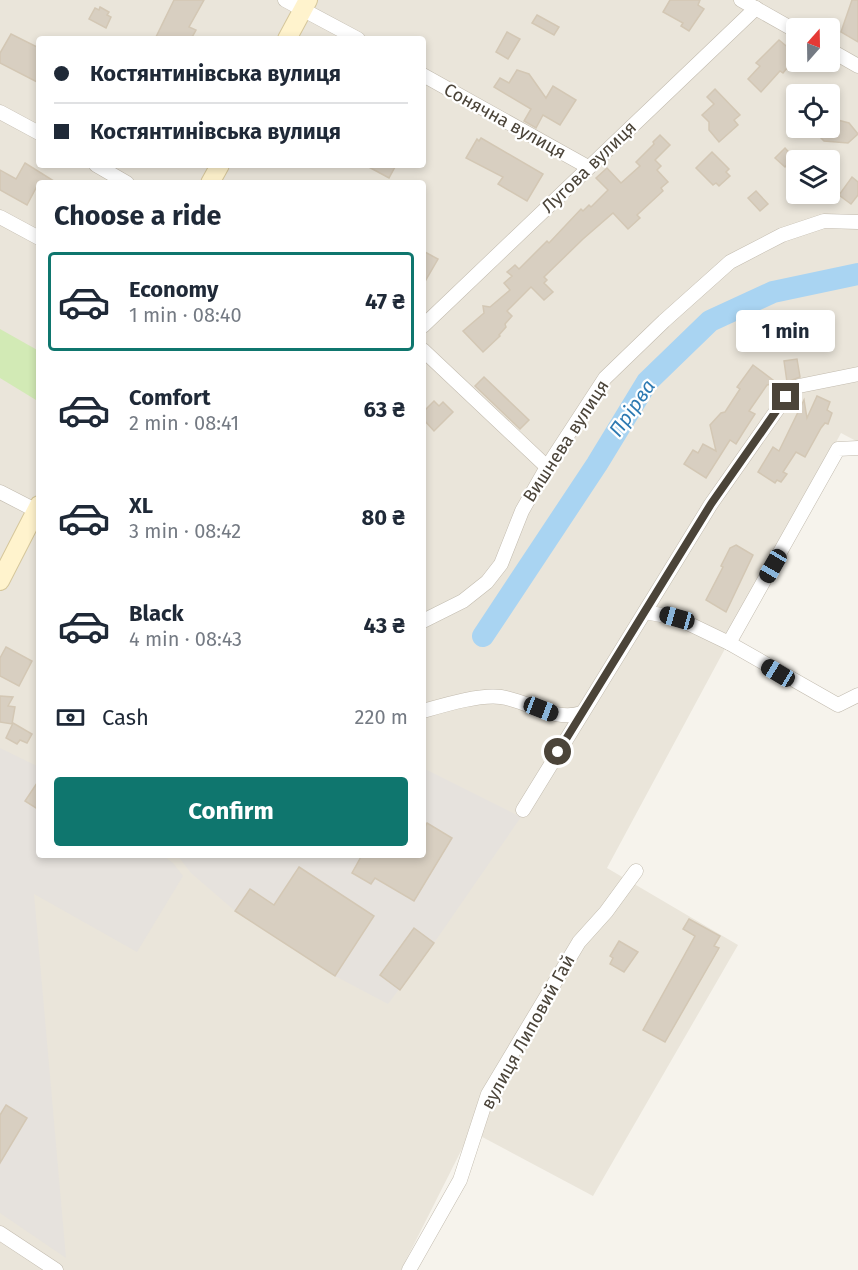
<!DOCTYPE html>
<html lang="en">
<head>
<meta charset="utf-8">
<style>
	:root { --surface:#fff; --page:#f2f2f3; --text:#1f2937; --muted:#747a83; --line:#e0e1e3; --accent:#0f766e }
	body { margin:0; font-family:"Fira Sans",sans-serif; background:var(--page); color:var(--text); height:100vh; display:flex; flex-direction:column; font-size:22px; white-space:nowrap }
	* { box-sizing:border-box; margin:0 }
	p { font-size:20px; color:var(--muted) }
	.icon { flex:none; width:33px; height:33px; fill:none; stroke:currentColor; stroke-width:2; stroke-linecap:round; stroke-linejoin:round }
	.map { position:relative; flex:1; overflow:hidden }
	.side { position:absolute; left:36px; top:180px; width:390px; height:678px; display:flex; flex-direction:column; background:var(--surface); border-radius:6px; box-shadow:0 3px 9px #0003 }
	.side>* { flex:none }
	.hud { position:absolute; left:36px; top:36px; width:390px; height:132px; border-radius:6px; box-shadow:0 3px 9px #0003; display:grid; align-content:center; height:132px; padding:0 18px; background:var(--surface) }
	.needle { width:39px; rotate:20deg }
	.buttons { position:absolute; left:786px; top:18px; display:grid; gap:12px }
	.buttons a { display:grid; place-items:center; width:54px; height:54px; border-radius:6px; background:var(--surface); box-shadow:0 3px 9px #0003; font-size:30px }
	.end { position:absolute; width:27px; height:27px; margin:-14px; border:8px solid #4b4439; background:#fff; box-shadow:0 0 0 3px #fff }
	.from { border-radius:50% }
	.bubble { position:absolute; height:42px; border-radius:6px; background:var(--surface); box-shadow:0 3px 9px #0003; font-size:20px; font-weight:700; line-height:42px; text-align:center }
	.car { position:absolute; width:18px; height:36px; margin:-18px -9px; border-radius:8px; box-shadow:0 0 4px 2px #0007; background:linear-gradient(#222 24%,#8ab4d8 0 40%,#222 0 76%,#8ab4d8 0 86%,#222 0) }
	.hud b { display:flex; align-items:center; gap:21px; height:57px; font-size:22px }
	.hud b+b { border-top:2px solid var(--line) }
	.hud i { width:15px; height:15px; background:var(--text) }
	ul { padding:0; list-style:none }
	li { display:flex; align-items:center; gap:18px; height:99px; margin:0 12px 9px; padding:0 6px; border:3px solid transparent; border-radius:6px }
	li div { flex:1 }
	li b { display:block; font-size:22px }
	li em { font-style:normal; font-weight:700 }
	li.current { border-color:var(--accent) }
	li>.icon { width:54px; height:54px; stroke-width:1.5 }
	h2 { padding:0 18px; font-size:27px; line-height:72px }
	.pay { display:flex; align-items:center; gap:15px; height:66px; padding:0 18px; font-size:22px }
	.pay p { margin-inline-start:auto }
	.primary-button { display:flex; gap:12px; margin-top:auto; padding:12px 18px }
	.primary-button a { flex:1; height:69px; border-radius:6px; background:var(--accent); color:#fff; font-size:24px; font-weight:700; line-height:69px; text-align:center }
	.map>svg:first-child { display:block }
	.residential { fill:#eae5da; fill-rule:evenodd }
	.industrial { fill:#e6e2dd }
	.green { fill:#d2eab5 }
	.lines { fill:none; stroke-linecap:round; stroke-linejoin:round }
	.river { stroke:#a9d4f2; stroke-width:22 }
	.building { fill:#d8cfc1; stroke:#d3c7b4; stroke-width:1.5 }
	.street-casing { stroke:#c2bbae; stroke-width:15 }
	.secondary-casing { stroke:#d6c79b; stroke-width:20 }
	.street { stroke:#fff; stroke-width:14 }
	.secondary { stroke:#fff3cd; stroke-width:18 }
	.route { stroke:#4b4439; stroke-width:8 }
	.labels { text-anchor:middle; stroke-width:4.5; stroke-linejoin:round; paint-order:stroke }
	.street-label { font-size:18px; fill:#4b4439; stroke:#fff }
	.water-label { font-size:20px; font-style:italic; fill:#2e7ab2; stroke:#fff }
</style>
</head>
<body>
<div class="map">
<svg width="858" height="1270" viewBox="0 0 858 1270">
	<rect width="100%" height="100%" fill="#f6f3ec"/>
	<path class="residential" d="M0,0h858v442l-17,-9 -234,435 131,77 -145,251 -122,-65 -70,139h-401zM796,28h34v34h-34zM39,39h384v126h-384zM796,94h34v34h-34zM796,160h34v34h-34zM39,183h384v672h-384z"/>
	<g class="industrial">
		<path d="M0,748l39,19v88h123l11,8 10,13 -46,76 -103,-58 32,364 -66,-45z"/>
		<path d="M423,768l98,49 -87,126 -46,61 -53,-28 -100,-65 -44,-38 -14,-18h246z"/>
	</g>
	<path class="green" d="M0,329l39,22v44l-3,5 -36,-22z"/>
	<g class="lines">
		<path class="river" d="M483,636l114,-172 50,-82 63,-61 63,-29 85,-18"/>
	</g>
	<g class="building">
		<path d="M174,0h30l-15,27 7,3 -5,9h-36z"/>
		<path d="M670,0h30l-2,5 6,4 -15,22 -8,-5 2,-3 -20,-11z"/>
		<path d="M852,0h6v42l-17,-10z"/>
		<path d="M100,7l9,5 -2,3 4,2 -5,11 -17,-9 6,-11 4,2z"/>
		<path d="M537,15l22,12 -5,8 -22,-12z"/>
		<path d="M507,32l13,7 -12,20 -12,-7z"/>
		<path d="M11,34l28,14v35l-39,-20v-10z"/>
		<path d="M779,40l17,14v3l-13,16 -3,-2 -19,21 -13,-13 12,-13 -4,-3z"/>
		<path d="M517,70l12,4 17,24 7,-12 23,14 -16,25 -17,-10 -7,13 -12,-7 7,-12 -37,-22 6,-9 9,5z"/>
		<path d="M715,89l25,26 -6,5 4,5 -19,17 -10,-12v-8l-7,-7 12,-11 -7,-7z"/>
		<path d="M830,118l19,5 9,11 -10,9 -24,-2 -5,-5 2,-8h9z"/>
		<path d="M660,135l10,10 -15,15 6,6 -4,4 11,12 -7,6 2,3 -26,24 3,3 -12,11 -15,-16 -30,26 -39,38 3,3 -3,3 9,9 -9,8 -13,-13 -24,24 5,5 -7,8 1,3 -7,8 1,1 -17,16 -20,-21 21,-18 -1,-7 7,1 20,-17 -6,-7 8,-7 -5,-4 8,-7 4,4 28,-28 2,2 32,-34 2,2 6,-6 2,2 17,-17 -12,-12 11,-10 14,15 19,-17 -4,-4 18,-18 -1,-2z"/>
		<path d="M481,138l62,36 -16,27 -29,-17 5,-7 -37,-19 11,-19 2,2z"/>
		<path d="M785,148l9,10 -9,9 -10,-9z"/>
		<path d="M712,152l17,17 -3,3 4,4 -11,10 -3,-3 -3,2 -17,-17z"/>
		<path d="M25,163l32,20h-18v7l-3,-2 -9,17 -27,-15v-20l16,9z"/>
		<path d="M365,165h31l-7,13z"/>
		<path d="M852,177l6,5v13l-7,9 -12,-9z"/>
		<path d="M756,191l12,13 -8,7 -12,-13z"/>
		<path d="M423,251l15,8 -15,26z"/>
		<path d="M797,359l3,18 -13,5 -3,-21z"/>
		<path d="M753,365l24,18 -10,2 -18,26 6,3 -11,17 -8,13 -6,-4 -24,38 -22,-14 9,-14 5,3 5,-9 13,7 -6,-26 11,-12 4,-1 15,-23 -3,-2z"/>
		<path d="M484,377l45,43 -9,9 -45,-43z"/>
		<path d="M817,396l13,6 -3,8 5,3 -4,11 -3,-1 -4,5 -16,29 -9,-5 -13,20 4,2 -6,8 -4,-2 -2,3 -17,-11 15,-25 6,4 25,-51 3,18z"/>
		<path d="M434,401l5,5 4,-4 10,10 -19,19 -11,-12v-7z"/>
		<path d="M736,545l17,10 -27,57 -20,-12 17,-33 -2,-1 9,-18z"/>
		<path d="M6,647l26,14 -13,25 -19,-10v-18z"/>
		<path d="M0,696l13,1 -5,9 7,1 -3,17 -12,-2z"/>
		<path d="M13,723l19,11 -5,9 -7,-3 -3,4 -11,-6z"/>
		<path d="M39,780v30l-14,-9z"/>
		<path d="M427,823l25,15 -38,63 -39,-23 -4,6 -19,-11 10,-18h61v-24z"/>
		<path d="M299,867l75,49 -39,60 -100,-65 15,-22 24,16z"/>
		<path d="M689,919l31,17 -6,10 5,2 -54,94 -22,-12 52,-94 -12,-7z"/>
		<path d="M414,928l20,15 -34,47 -20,-15z"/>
		<path d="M619,941l19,11 -14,20 -14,-8 3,-6 -3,-2z"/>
		<path d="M6,1105l21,13 -27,45v-48z"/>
	</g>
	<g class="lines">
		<g class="street-casing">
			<g id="street">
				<path d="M285,0l73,39"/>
				<path d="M741,0l55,31"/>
				<path d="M830,50l28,16"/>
				<path d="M423,75l165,92"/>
				<path d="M0,112l39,21"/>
				<path d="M96,165l31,18"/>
				<path d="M0,217l39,21"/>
				<path d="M423,326l333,-318"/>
				<path d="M423,350l124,117"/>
				<path d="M0,492l39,20"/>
				<path d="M645,612l32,6 52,25 109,62 20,-10"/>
				<path d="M423,621l40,-20 24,-19 14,-18 21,-53 25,-44 58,-89 59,-57 66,-59 52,-27 42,-14 34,1"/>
				<path d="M729,643l109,-194 20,-1"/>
				<path d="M423,711c21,-6 57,-17 78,-14 28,4 53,25 81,16"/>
				<path d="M523,810l188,-306 75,-107 13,-11 59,-12"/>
				<path d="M0,1233l56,37"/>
				<path d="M409,1270l51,-90 28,-86 91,-152 27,-30 30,-41"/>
			</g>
		</g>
		<g class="secondary-casing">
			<g id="secondary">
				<path d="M287,39l21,-39"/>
				<path d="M210,183l10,-18"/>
				<path d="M0,581l39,-76"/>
			</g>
		</g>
		<use href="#street" class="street"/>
		<use href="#secondary" class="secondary"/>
	</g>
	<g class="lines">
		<path class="route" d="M558,752l153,-248 75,-107"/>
	</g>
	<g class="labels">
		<g class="street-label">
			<text transform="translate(505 121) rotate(29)" y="6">Сонячна вулиця</text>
			<text transform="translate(589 167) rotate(-44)" y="6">Лугова вулиця</text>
			<text transform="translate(566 441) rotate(-57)" y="6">Вишнева вулиця</text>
			<text transform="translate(528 1032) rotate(-61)" y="6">вулиця Липовий Гай</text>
		</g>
		<g class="water-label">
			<text transform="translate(632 408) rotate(-55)" y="7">Прірва</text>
		</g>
	</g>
</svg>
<div class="buttons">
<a><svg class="needle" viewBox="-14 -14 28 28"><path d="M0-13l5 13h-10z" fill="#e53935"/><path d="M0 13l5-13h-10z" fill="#747a83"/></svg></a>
<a><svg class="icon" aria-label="locate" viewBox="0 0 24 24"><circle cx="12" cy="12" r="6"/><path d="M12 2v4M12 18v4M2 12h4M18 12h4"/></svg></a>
<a><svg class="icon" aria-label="layers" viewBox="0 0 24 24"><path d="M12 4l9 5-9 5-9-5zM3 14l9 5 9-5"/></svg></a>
</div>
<i class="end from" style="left:558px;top:752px"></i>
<i class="end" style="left:786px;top:397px"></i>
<div class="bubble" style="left:736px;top:310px;width:99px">1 min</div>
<i class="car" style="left:773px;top:566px;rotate:210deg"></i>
<i class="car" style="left:677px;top:618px;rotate:286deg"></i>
<i class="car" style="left:778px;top:673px;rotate:301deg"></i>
<i class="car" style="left:541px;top:709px;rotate:111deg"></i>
<div class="hud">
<b><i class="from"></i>Костянтинівська вулиця</b>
<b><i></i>Костянтинівська вулиця</b>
</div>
<section class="side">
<h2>Choose a ride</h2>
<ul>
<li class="current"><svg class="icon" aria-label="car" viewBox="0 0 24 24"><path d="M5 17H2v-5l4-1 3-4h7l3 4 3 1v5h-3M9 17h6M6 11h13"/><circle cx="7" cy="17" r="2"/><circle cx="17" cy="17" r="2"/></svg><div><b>Economy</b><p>1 min · 08:40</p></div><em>47 ₴</em></li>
<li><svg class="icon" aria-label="car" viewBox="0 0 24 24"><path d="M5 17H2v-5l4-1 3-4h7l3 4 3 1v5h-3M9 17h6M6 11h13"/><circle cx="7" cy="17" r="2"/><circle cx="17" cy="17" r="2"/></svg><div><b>Comfort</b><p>2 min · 08:41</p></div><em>63 ₴</em></li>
<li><svg class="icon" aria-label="car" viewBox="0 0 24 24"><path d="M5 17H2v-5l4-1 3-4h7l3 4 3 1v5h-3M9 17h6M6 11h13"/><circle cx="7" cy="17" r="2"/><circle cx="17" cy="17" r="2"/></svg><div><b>XL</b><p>3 min · 08:42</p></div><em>80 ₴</em></li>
<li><svg class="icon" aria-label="car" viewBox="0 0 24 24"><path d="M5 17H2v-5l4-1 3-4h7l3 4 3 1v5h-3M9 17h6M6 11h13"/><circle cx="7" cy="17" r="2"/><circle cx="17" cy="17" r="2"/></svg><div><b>Black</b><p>4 min · 08:43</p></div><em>43 ₴</em></li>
</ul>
<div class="pay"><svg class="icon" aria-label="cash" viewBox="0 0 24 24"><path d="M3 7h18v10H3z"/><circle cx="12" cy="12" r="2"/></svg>Cash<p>220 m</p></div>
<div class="primary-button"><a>Confirm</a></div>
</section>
</div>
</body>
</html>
